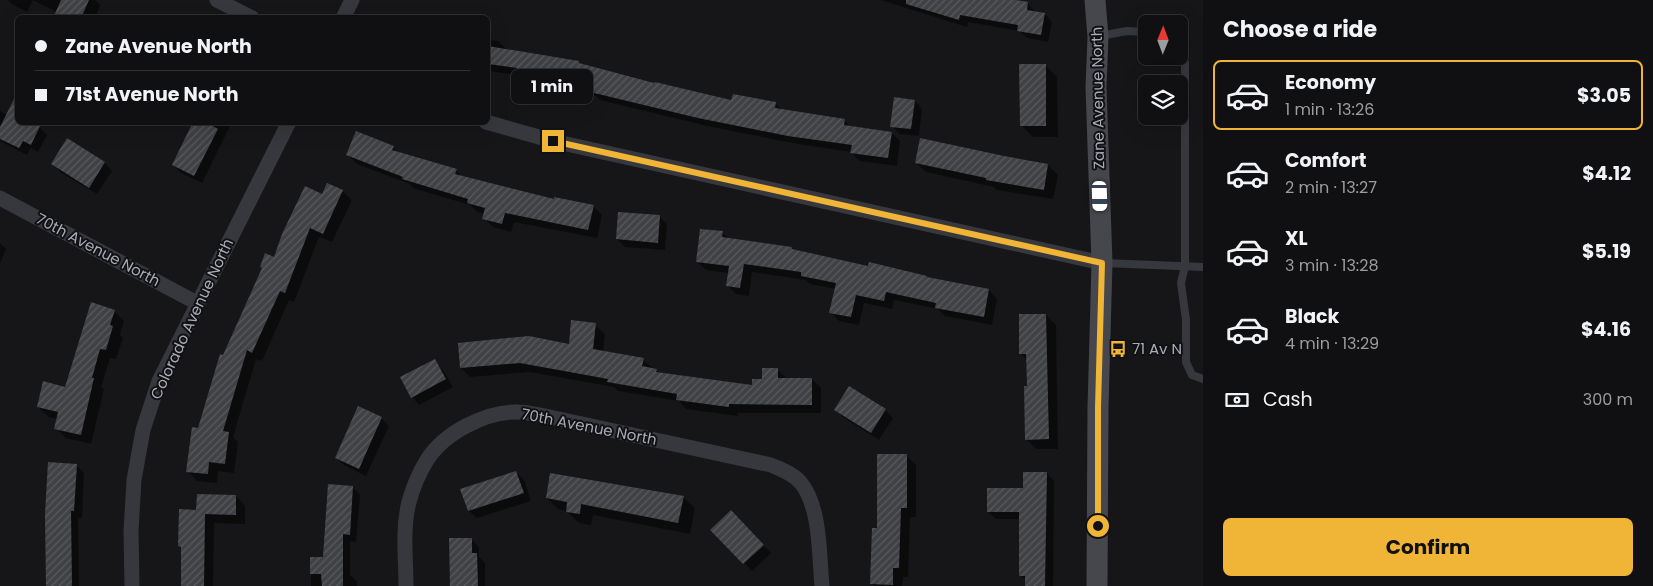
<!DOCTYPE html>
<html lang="en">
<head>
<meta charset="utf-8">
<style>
	:root { --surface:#101012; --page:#1e1e20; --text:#f1f3f6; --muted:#9c9d9f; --line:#303032; --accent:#f0b436 }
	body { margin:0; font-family:Poppins,sans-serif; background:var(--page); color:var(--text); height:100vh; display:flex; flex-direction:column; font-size:19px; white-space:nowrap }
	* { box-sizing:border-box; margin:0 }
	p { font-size:16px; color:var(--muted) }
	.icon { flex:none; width:28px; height:28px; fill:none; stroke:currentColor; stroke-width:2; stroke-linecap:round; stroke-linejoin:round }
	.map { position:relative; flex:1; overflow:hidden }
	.sheet { display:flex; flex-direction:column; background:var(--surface); width:450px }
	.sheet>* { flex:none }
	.top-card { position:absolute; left:15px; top:15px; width:475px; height:110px; border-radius:8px; box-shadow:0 5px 20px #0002,0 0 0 1px var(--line); display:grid; align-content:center; height:110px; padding:0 20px; background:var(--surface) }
	.needle { width:32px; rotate:1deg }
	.tools { position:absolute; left:1138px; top:15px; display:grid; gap:10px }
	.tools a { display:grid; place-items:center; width:50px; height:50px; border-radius:8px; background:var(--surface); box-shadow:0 5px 20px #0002,0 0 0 1px var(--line); font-size:25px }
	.end { position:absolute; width:22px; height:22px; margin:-11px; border:6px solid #f0b436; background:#111; box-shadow:0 0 0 2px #111 }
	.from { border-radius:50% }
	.bubble { position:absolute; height:35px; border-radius:8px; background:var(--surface); box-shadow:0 5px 20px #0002,0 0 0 1px var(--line); font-size:16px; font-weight:700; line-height:35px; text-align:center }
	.car { position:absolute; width:15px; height:30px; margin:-15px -8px; border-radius:6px; box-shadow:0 0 4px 1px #0007; background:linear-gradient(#fff 24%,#345 0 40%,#fff 0 76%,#345 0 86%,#fff 0) }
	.top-card b { display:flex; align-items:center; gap:18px; height:48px; font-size:19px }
	.top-card b+b { border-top:1px solid var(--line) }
	.top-card i { width:12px; height:12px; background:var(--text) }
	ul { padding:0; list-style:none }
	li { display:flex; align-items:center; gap:15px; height:70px; margin:0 10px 8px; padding:0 10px; border:2px solid transparent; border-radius:8px }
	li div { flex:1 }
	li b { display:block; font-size:19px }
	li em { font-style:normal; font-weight:700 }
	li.selected { border-color:var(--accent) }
	li>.icon { width:45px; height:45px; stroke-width:1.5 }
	h2 { padding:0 20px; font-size:22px; line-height:60px }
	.pay { display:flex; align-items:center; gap:12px; height:55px; padding:0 20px; font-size:19px }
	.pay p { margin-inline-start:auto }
	.primary-button { display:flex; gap:10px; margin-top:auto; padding:10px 20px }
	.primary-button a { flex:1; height:58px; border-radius:8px; background:var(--accent); color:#111; font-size:20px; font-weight:700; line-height:58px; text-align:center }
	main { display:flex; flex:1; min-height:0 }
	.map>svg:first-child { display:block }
	.shadow { fill:#0007 }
	.building { fill:url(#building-hatch) }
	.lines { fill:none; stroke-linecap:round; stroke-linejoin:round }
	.lane { stroke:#37383d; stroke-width:8 }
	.street { stroke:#37383d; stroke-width:15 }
	.secondary { stroke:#45474d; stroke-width:21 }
	.route { stroke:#f0b436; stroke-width:6 }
	.labels { text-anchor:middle; stroke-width:4; stroke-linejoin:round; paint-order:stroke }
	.street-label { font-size:15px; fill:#a8acb7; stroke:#111113 }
	.poi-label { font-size:15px; fill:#a8acb7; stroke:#111113; text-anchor:start }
</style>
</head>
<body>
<main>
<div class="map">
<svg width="1203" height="586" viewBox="0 0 1203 586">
	<defs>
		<pattern id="building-hatch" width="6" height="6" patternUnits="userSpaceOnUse" patternTransform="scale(1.25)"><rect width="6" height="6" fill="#404145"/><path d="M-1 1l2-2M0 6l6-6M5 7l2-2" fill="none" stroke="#595a5e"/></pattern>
	</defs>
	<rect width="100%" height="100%" fill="#161618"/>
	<g class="shadow">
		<path d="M8,0h87l5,5 -4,11 4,2h-46l2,-6 -23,-12 -6,12 -15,-8z"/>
		<path d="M881,0h129l18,3 7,10 10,1 7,8 -4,20 -21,-4 -8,-7 -51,-9 -1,5z"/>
		<path d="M488,40l10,1 9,9 72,12 3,3 73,20 77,17 43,1 8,8 61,9 7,7 41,6 8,8 -3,25 -37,-5 -9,-9 -53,-8 -91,-18 -107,-26 -4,-4 -70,-12 -9,-9 -29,-4z"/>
		<path d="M1045,65l12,12 1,60h-25l-12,-12z"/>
		<path d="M915,101l7,8 -3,27 -20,-2 -7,-8z"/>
		<path d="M0,111l18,11 21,5 8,8 -9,17 -7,-4 -4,7 -27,-14z"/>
		<path d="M194,122h38l-30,61 -21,-10 -8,-8z"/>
		<path d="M68,140l37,23 7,8 -15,23 -37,-22 -7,-8z"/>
		<path d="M393,147l7,7 56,16 7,8 92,23 38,5 9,9 -5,23 -83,-16 -3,10 -18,-5 -9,-9 1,-4 -8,-2 -7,-7 -57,-17 -3,-4 -53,-20 -9,-9z"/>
		<path d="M916,163l132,2 10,10 -5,24 -56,-9 -3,-3 -68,-15z"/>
		<path d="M342,191l10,9 -20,42 -13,-5 -25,65 -5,-2 -27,61 -6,-2 -23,78 5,5 -4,31 -16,-2 -1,12 -20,-2 -9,-10 11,-42 25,-72 50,-99 49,-63z"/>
		<path d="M659,216l8,8 -2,26 -40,-3 -8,-8z"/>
		<path d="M723,233l7,7 62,8 2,3 195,39 8,9 -5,26 -47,-9 -7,-7 -44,-9 -2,9 -28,-6 -5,22 -20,-4 -8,-9 5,-23 -26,-5 -4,-4 -54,-8 -3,24 -13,-2 -9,-9 2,-12 -23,-3 -9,-8z"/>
		<path d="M0,243l6,6 -6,15z"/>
		<path d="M114,311l10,10 -4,14 3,3 -7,21 -6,-1 -9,29 3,2 -13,55 -25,-6 -10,-10 2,-9 -9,-2 -11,-10 27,-19z"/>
		<path d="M1046,315l10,10 2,124h-22l-10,-10 1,-79 -7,-7z"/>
		<path d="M595,325l10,9 -2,18 40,8 17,14 94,13 24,-17 9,9h25l9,9v25h-83v3l-52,-7 -7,-8 -61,-10 -4,-4 -84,-15 -60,5 -9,-9 109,-23z"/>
		<path d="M435,362l8,8 10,17 -34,18 -7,-8z"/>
		<path d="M835,410h50l8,8 -14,22 -36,-23z"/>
		<path d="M381,418l8,8 -23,50 -22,-11 -8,-7z"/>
		<path d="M906,455l10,10v52h-6l-2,60h-5l-1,9h-28l-3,-2 7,-55z"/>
		<path d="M76,465l8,8 -2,45h-4l1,68h-32z"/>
		<path d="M516,472l8,8 7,21 -54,17 -8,-7z"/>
		<path d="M1047,473l7,8 -1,105h-27v-5l-6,-6v-56h-24l-8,-7z"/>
		<path d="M353,487l7,8 -4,47 -6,-1v34l7,6v5h-46v-28h13z"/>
		<path d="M631,487l52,10 12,11 -5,26 -97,-19 -2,10 -12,-2 -13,-12 -8,-2 -11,-11 84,-10z"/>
		<path d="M236,496l9,10v18l-31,-1 -1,63h-31v-37l-3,-3 18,-35z"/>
		<path d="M731,512l40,41 -19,18 -40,-41z"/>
		<path d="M471,539l8,8v10l6,6v23h-34z"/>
	</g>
	<g class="building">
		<path d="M61,0h28l-8,18h-28z"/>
		<path d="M906,0h110l12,2 -1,8 18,3 -4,22 -24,-4 1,-6 -58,-10 -1,5 -53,-16z"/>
		<path d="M488,46l91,15v2l75,20 1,-1 76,18 2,-6 43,8 -1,6 70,11 -1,6 48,7 -4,26 -38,-5 2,-8 -64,-9 -90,-18 -108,-26 1,-4 -75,-12 1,-8 -29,-4z"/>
		<path d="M1019,64h27v62h-26z"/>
		<path d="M18,91v31h13l9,4 -9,19 -8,-4 -4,7 -19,-9v-12z"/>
		<path d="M894,97l21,3 -4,29 -21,-2z"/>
		<path d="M193,122h12l13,7 -24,47 -22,-11z"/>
		<path d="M356,131l38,15 -2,4 65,19 -2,5 99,25v-2l40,8 -6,25 -83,-17 -3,11 -20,-5 3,-11 -18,-5 1,-4 -66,-20 1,-2 -57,-22z"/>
		<path d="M67,138l38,24 -16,26 -38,-24z"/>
		<path d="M920,138l84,18 44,8 -4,26 -58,-10v-2l-71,-15z"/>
		<path d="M327,183l16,7 -20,44 -13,-6 -25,65 -5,-2 -28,62 -5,-3 -24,81 6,1 -4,32 -16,-2 -1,12 -22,-2 6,-45 6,1 22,-74 3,1 39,-87 -2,-1 5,-14 9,4 8,-23 23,-48 17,8z"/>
		<path d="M618,212l42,3 -2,28 -42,-4z"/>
		<path d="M700,229l23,2 -1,6 70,10v2l76,17 1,-4 58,14v1l62,12 -5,28 -49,-9 1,-5 -50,-11 -2,9 -28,-6 -5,22 -22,-4 7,-30 -35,-7v-4l-57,-8 -4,24 -14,-2 3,-20 -33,-4z"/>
		<path d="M91,302l24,8 -5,15 3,1 -7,24 -6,-1 -8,29h2l-13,57 -27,-6 4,-17 -21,-5 6,-26 22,6z"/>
		<path d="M1019,314h27l3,125 -24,1 -1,-54h3l-1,-32h-7z"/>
		<path d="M571,320l25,3 -3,26 51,9 -2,8 15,3 -1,3 96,13v-6h10v-11h16v10h34v27l-83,-1v3l-53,-7 1,-6 -70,-12 1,-3 -88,-16 -60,5 -2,-25 71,-7 40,8z"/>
		<path d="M435,359l11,20 -35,19 -11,-21z"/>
		<path d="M849,386l37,23 -15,24 -37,-23z"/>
		<path d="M358,406l24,11 -23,52 -24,-11z"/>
		<path d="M877,454h30v54h-6l-2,60h-6v17l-23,-1 2,-56h5z"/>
		<path d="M48,462l29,2 -3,47h-3l1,75h-26l-1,-72z"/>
		<path d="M516,471l8,22 -56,18 -8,-22z"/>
		<path d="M1023,472h24l-2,114h-20v-10h-6v-64h-32v-24h36z"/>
		<path d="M550,473l134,23 -6,27 -97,-19 -1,10 -14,-2 1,-10 -21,-4z"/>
		<path d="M328,484l25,2 -3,49 -7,-1v52h-21l-1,-12h-11v-17h13z"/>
		<path d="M197,494l39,1v20l-31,-1 -1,72h-23v-39l-3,-1 1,-37 17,1z"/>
		<path d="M731,510l33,35 -21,19 -33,-34z"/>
		<path d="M449,538h23v15h5l1,33h-28z"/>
	</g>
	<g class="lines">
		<g class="lane">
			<path d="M1100,36l27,-5 19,1"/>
			<path d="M1179,49l6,14v203l-4,17 5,37v42l6,13 11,4"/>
			<path d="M1104,263l99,4"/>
		</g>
		<g class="street">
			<path d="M217,0l35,18"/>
			<path d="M343,18l9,-18"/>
			<path d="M486,122l67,19 549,122"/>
			<path d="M0,198l197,105"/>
			<path d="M132,586l-1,-55 3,-51 9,-50 16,-49 130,-259"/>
			<path d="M406,586c0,-28 -4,-57 3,-84 4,-15 10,-29 18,-42 17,-27 59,-49 91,-48 9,0 18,3 27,4l226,49c11,5 23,9 30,18 20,25 18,73 21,103"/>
		</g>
		<path class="secondary" d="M1095,0l3,37 -2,50 6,176 -4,144 -1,179"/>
	</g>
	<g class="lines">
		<path class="route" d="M553,141l549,122 -4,144v119"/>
	</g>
	<defs>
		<g id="bus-bare" transform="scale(1.35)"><path d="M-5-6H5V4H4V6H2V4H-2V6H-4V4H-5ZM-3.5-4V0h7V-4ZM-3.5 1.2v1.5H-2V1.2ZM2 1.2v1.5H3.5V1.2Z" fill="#f0b436" stroke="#111113" stroke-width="2.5" paint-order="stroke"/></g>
	</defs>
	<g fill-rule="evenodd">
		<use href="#bus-bare" x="1118" y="349"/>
	</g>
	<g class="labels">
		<g class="street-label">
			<text transform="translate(1098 98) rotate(-91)" y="5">Zane Avenue North</text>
			<text transform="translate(98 250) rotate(28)" y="5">70th Avenue North</text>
			<text transform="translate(192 319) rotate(-65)" y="5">Colorado Avenue North</text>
			<text transform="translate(589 427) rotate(11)" y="5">70th Avenue North</text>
		</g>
		<g class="poi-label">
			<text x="1132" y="354">71 Av N</text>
		</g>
	</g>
</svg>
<div class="tools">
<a><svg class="needle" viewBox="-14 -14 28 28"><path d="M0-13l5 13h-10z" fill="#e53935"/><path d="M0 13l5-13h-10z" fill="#9c9d9f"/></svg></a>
<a><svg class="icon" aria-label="layers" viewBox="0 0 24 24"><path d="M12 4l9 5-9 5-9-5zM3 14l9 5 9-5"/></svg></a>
</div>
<i class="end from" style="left:1098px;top:526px"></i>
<i class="end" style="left:553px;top:141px"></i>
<div class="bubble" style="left:511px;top:69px;width:82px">1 min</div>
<i class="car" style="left:1100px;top:196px;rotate:178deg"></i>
<div class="top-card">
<b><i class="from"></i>Zane Avenue North</b>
<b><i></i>71st Avenue North</b>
</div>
</div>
<section class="sheet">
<h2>Choose a ride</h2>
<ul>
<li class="selected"><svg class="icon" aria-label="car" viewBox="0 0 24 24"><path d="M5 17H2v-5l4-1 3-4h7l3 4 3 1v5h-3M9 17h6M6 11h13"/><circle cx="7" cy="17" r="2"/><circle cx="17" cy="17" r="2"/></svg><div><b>Economy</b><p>1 min · 13:26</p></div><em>$3.05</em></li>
<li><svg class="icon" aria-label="car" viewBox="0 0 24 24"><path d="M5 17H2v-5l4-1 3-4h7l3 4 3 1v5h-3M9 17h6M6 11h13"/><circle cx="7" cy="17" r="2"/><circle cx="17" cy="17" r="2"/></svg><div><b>Comfort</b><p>2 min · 13:27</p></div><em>$4.12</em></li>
<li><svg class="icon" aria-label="car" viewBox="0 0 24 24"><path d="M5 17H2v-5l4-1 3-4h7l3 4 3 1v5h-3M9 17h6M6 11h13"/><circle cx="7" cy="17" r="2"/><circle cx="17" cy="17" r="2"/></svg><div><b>XL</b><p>3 min · 13:28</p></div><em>$5.19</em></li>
<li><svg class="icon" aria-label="car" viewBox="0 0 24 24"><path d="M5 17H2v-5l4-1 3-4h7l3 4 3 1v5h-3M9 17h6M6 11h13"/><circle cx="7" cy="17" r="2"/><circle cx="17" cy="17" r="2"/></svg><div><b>Black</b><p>4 min · 13:29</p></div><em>$4.16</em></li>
</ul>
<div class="pay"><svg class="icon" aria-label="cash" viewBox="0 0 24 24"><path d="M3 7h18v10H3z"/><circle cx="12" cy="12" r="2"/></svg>Cash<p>300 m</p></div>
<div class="primary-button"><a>Confirm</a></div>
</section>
</main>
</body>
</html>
